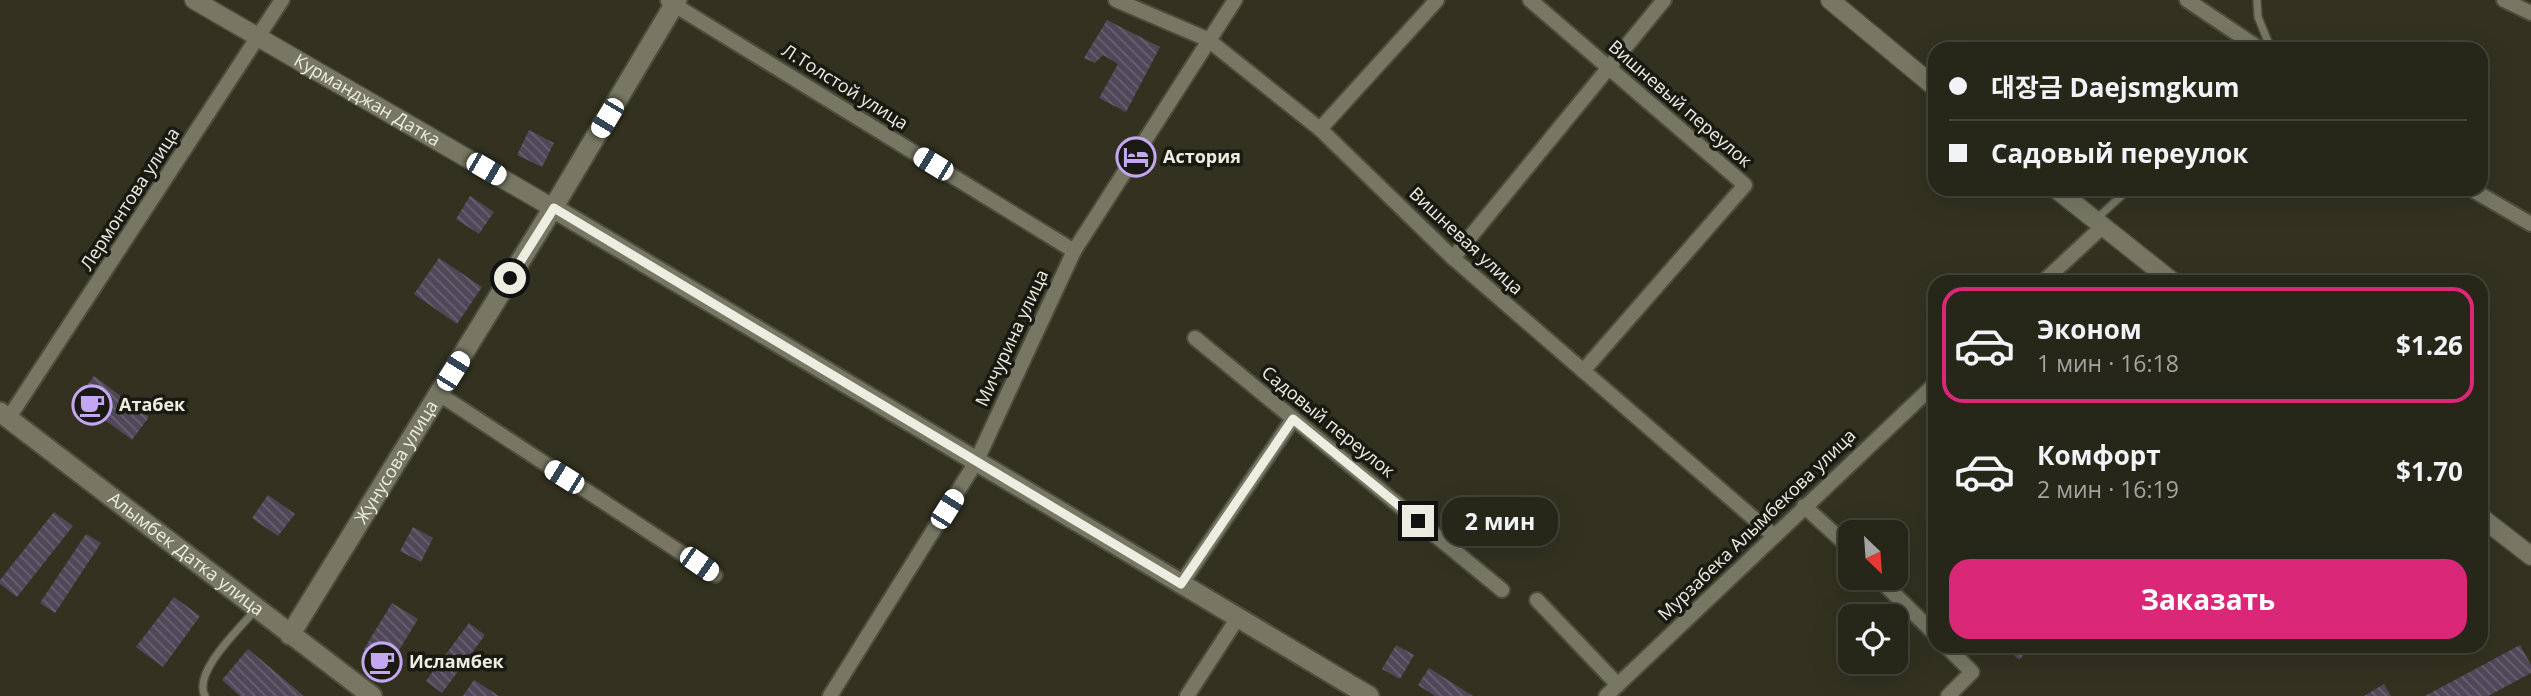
<!DOCTYPE html>
<html lang="ru">
<head>
<meta charset="utf-8">
<style>
	:root { --surface:#262619; --page:#2e2e22; --text:#f1f3f6; --muted:#a4a5a2; --line:#424338; --accent:#db2777 }
	body { margin:0; font-family:"Open Sans","Noto Sans KR",sans-serif; background:var(--page); color:var(--text); height:100vh; display:flex; flex-direction:column; font-size:26px; white-space:nowrap }
	* { box-sizing:border-box; margin:0 }
	p { font-size:23px; color:var(--muted) }
	.icon { flex:none; width:38px; height:38px; fill:none; stroke:currentColor; stroke-width:2; stroke-linecap:round; stroke-linejoin:round }
	.map { position:relative; flex:1; overflow:hidden }
	.sheet { position:absolute; left:1928px; top:275px; width:560px; height:378px; display:flex; flex-direction:column; background:var(--surface); border-radius:21px; box-shadow:0 7px 28px #0002,0 0 0 2px var(--line) }
	.sheet>* { flex:none }
	.banner { position:absolute; left:1928px; top:42px; width:560px; height:154px; border-radius:21px; box-shadow:0 7px 28px #0002,0 0 0 2px var(--line); display:grid; align-content:center; height:154px; padding:0 21px; background:var(--surface) }
	.needle { width:46px; rotate:155deg }
	.fabs { position:absolute; left:1838px; top:520px; display:grid; gap:14px }
	.fabs a { display:grid; place-items:center; width:70px; height:70px; border-radius:14px; background:var(--surface); box-shadow:0 7px 28px #0002,0 0 0 2px var(--line); font-size:35px }
	.end { position:absolute; width:32px; height:32px; margin:-16px; border:9px solid #edede2; background:#111; box-shadow:0 0 0 4px #111 }
	.from { border-radius:50% }
	.bubble { position:absolute; height:49px; border-radius:21px; background:var(--surface); box-shadow:0 7px 28px #0002,0 0 0 2px var(--line); font-size:23px; font-weight:700; line-height:49px; text-align:center }
	.car { position:absolute; width:21px; height:42px; margin:-21px -10px; border-radius:9px; box-shadow:0 0 5px 2px #0007; background:linear-gradient(#fff 24%,#345 0 40%,#fff 0 76%,#345 0 86%,#fff 0) }
	.banner b { display:flex; align-items:center; gap:24px; height:66px; font-size:26px }
	.banner b+b { border-top:2px solid var(--line) }
	.banner i { width:18px; height:18px; background:var(--text) }
	ul { padding:12px 0 0; list-style:none }
	li { display:flex; align-items:center; gap:21px; height:116px; margin:0 14px 10px; padding:0 7px; border:4px solid transparent; border-radius:21px }
	li div { flex:1 }
	li b { display:block; font-size:26px }
	li em { font-style:normal; font-weight:700 }
	li.active { border-color:var(--accent) }
	li>.icon { width:63px; height:63px; stroke-width:1.5 }
	.action { display:flex; gap:14px; margin-top:auto; padding:14px 21px }
	.action a { flex:1; height:80px; border-radius:21px; background:var(--accent); color:#fff; font-size:28px; font-weight:700; line-height:80px; text-align:center }
	.map>svg:first-child { display:block }
	.building { fill:url(#building-back-hatch) }
	.lines { fill:none; stroke-linecap:round; stroke-linejoin:round }
	.service-casing { stroke:#4d4d3e; stroke-width:10 }
	.minor-casing { stroke:#4d4d3e; stroke-width:18 }
	.tertiary-casing { stroke:#4d4d3e; stroke-width:21 }
	.secondary-casing { stroke:#4d4d3e; stroke-width:23 }
	.service { stroke:#777764; stroke-width:7 }
	.minor { stroke:#777764; stroke-width:14 }
	.tertiary { stroke:#777764; stroke-width:18 }
	.secondary { stroke:#777764; stroke-width:19 }
	.route { stroke:#edede2; stroke-width:9 }
	.labels { text-anchor:middle; stroke-width:7; stroke-linejoin:round; paint-order:stroke }
	.street-label { font-size:18px; fill:#edede2; stroke:#1a1a12 }
	.poi-label { font-size:18px; font-weight:bold; fill:#edede2; stroke:#1a1a12; text-anchor:start }
</style>
</head>
<body>
<div class="map">
<svg width="2531" height="696" viewBox="0 0 2531 696">
	<defs>
		<pattern id="building-back-hatch" width="6" height="6" patternUnits="userSpaceOnUse" patternTransform="scale(1.75)"><rect width="6" height="6" fill="#4e4858"/><path d="M-1 5l2 2M0 0l6 6M5-1l2 2" fill="none" stroke="#686370"/></pattern>
	</defs>
	<rect width="100%" height="100%" fill="#333221"/>
	<g class="building">
		<path d="M1107,20l53,27 -34,65 -27,-14 19,-34 -15,-9 -8,8 -11,-5z"/>
		<path d="M529,130l25,13 -12,24 -25,-12z"/>
		<path d="M470,196l24,16 -15,22 -23,-15z"/>
		<path d="M439,258l43,29 -25,37 -43,-30z"/>
		<path d="M94,376l55,41 -17,23 -55,-41z"/>
		<path d="M268,495l27,19 -17,22 -26,-18z"/>
		<path d="M54,512l19,14 -56,71 -17,-13v-4z"/>
		<path d="M413,527l20,11 -12,24 -21,-11z"/>
		<path d="M86,534l15,9 -46,70 -15,-10z"/>
		<path d="M174,597l26,19 -37,51 -27,-20z"/>
		<path d="M392,603l26,16 -28,46 -26,-16z"/>
		<path d="M469,623l16,12 -43,58 -16,-12z"/>
		<path d="M1396,645l18,10 -14,24 -18,-10z"/>
		<path d="M2520,645l11,20v8l-43,23h-63z"/>
		<path d="M2005,646h27l-13,14z"/>
		<path d="M248,649l56,47h-64l-18,-16z"/>
		<path d="M1429,668l44,28h-38l-17,-11z"/>
		<path d="M474,680l25,16h-36z"/>
		<path d="M2384,684l7,12h-27z"/>
	</g>
	<g class="lines">
		<g class="service-casing">
			<g id="service">
				<path d="M2257,0l1,17 13,32"/>
				<path d="M2095,220l34,-31"/>
				<path d="M205,696c-13,-24 36,-69 52,-88"/>
			</g>
		</g>
		<g class="minor-casing">
			<g id="minor">
				<path d="M1116,0l91,39 113,90 133,129 320,277"/>
				<path d="M1530,0l215,185 -162,186"/>
				<path d="M2187,0l73,49"/>
				<path d="M2504,0l27,13"/>
				<path d="M668,1l406,250"/>
				<path d="M1320,129l117,-129"/>
				<path d="M2471,189l60,35"/>
				<path d="M1453,258l211,-258"/>
				<path d="M2043,282l59,-55"/>
				<path d="M1195,338l307,252"/>
				<path d="M439,394l276,181"/>
				<path d="M8,419l274,-419"/>
				<path d="M1804,506l46,42"/>
				<path d="M1878,578l58,57"/>
				<path d="M1181,584l112,-165"/>
				<path d="M1537,600l81,85"/>
				<path d="M1946,646l26,26 -24,24"/>
				<path d="M830,696l146,-234 98,-211 161,-251"/>
				<path d="M1187,696l50,-77"/>
				<path d="M1606,696l330,-313"/>
			</g>
		</g>
		<g class="tertiary-casing">
			<g id="tertiary">
				<path id="s1" d="M194,0l359,208"/>
				<path d="M1830,0l106,88"/>
				<path d="M2056,189l117,93"/>
				<path d="M2482,518l49,38"/>
			</g>
		</g>
		<g class="secondary-casing">
			<g id="secondary">
				<path d="M553,208l816,488"/>
				<path id="s2" d="M0,412l372,284"/>
				<path id="s3" d="M290,635l263,-427 124,-208"/>
			</g>
		</g>
		<use href="#service" class="service"/>
		<use href="#minor" class="minor"/>
		<use href="#tertiary" class="tertiary"/>
		<use href="#secondary" class="secondary"/>
	</g>
	<g class="lines">
		<path class="route" d="M510,278l44,-70 627,376 112,-165 125,102"/>
	</g>
	<defs>
		<g id="hotel-ring" transform="scale(2.0125)"><circle r="9.5" fill="#1a1a12" stroke="#c4a7f1" stroke-width="1.5"/><path d="M-6-4.5h1.5V1H6V5H4.5V3h-9V5H-6ZM-4 0a1.8 1.8 0 1 1 3.6 0ZM.5 0V-2.5h3Q6-2.5 6 0Z" fill="#c4a7f1"/></g>
		<g id="cafe-ring" transform="scale(2.0125)"><circle r="9.5" fill="#1a1a12" stroke="#c4a7f1" stroke-width="1.5"/><path d="M-5.5-4.5H6V0H3Q3 3.5 0 3.5H-2.5Q-5.5 3.5-5.5 0ZM3-3.2v2h1.7v-2ZM-6 4.5H4V6H-6Z" fill="#c4a7f1"/></g>
	</defs>
	<g fill-rule="evenodd">
		<use href="#hotel-ring" x="1136" y="157"/>
		<use href="#cafe-ring" x="92" y="405"/>
		<use href="#cafe-ring" x="382" y="662"/>
	</g>
	<g class="labels">
		<g class="street-label">
			<text transform="translate(845 87) rotate(32)" y="6">Л.Толстой улица</text>
			<text dy="6" stroke="none"><textPath href="#s1" startOffset="200">Курманджан Датка</textPath></text>
			<text transform="translate(1680 104) rotate(41)" y="6">Вишневый переулок</text>
			<text transform="translate(130 199) rotate(-57)" y="6">Лермонтова улица</text>
			<text transform="translate(1466 241) rotate(43)" y="6">Вишневая улица</text>
			<text transform="translate(1012 338) rotate(-65)" y="6">Мичурина улица</text>
			<text transform="translate(1328 422) rotate(39)" y="6">Садовый переулок</text>
			<text dy="6" stroke="none"><textPath href="#s3" startOffset="203">Жунусова улица</textPath></text>
			<text transform="translate(1757 525) rotate(-44)" y="6">Мурзабека Алымбекова улица</text>
			<text dy="6" stroke="none"><textPath href="#s2" startOffset="234">Алымбек Датка улица</textPath></text>
		</g>
		<g class="poi-label">
			<text x="1163" y="163">Астория</text>
			<text x="119" y="411">Атабек</text>
			<text x="409" y="668">Исламбек</text>
		</g>
	</g>
</svg>
<div class="fabs">
<a><svg class="needle" viewBox="-14 -14 28 28"><path d="M0-13l5 13h-10z" fill="#e53935"/><path d="M0 13l5-13h-10z" fill="#a4a5a2"/></svg></a>
<a><svg class="icon" aria-label="locate" viewBox="0 0 24 24"><circle cx="12" cy="12" r="6"/><path d="M12 2v4M12 18v4M2 12h4M18 12h4"/></svg></a>
</div>
<i class="end from" style="left:510px;top:278px"></i>
<i class="end" style="left:1418px;top:521px"></i>
<div class="bubble" style="left:1442px;top:497px;width:116px">2 мин</div>
<i class="car" style="left:607px;top:118px;rotate:211deg"></i>
<i class="car" style="left:933px;top:164px;rotate:301deg"></i>
<i class="car" style="left:486px;top:169px;rotate:120deg"></i>
<i class="car" style="left:453px;top:371px;rotate:32deg"></i>
<i class="car" style="left:564px;top:477px;rotate:302deg"></i>
<i class="car" style="left:947px;top:509px;rotate:32deg"></i>
<i class="car" style="left:699px;top:564px;rotate:125deg"></i>
<div class="banner">
<b><i class="from"></i>대장금 Daejsmgkum</b>
<b><i></i>Садовый переулок</b>
</div>
<section class="sheet">
<ul>
<li class="active"><svg class="icon" aria-label="car" viewBox="0 0 24 24"><path d="M5 17H2v-5l4-1 3-4h7l3 4 3 1v5h-3M9 17h6M6 11h13"/><circle cx="7" cy="17" r="2"/><circle cx="17" cy="17" r="2"/></svg><div><b>Эконом</b><p>1 мин · 16:18</p></div><em>$1.26</em></li>
<li><svg class="icon" aria-label="car" viewBox="0 0 24 24"><path d="M5 17H2v-5l4-1 3-4h7l3 4 3 1v5h-3M9 17h6M6 11h13"/><circle cx="7" cy="17" r="2"/><circle cx="17" cy="17" r="2"/></svg><div><b>Комфорт</b><p>2 мин · 16:19</p></div><em>$1.70</em></li>
</ul>
<div class="action"><a>Заказать</a></div>
</section>
</div>
</body>
</html>
